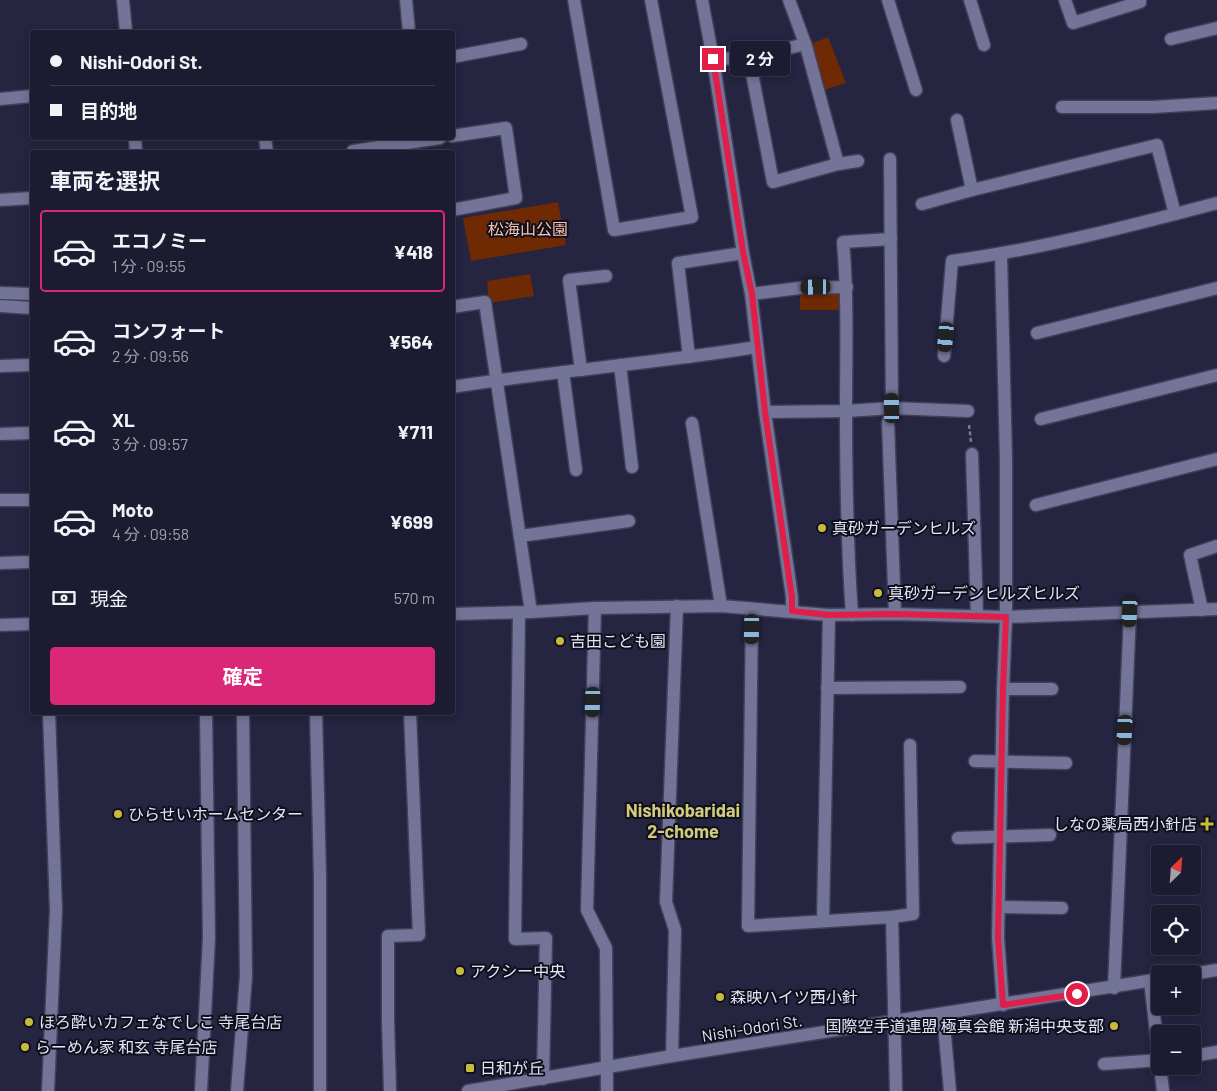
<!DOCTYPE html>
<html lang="ja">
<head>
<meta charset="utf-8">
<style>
	:root { --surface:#1c1b31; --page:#252439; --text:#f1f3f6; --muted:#a0a1ab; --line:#3a394d; --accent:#db2777 }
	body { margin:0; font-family:Barlow,"Noto Sans JP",sans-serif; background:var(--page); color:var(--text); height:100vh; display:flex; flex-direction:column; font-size:19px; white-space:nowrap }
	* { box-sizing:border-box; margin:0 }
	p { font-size:16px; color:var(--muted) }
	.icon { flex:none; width:28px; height:28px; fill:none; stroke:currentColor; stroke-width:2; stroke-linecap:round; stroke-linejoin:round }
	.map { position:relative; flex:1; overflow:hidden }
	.details { position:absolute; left:30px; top:150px; width:425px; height:565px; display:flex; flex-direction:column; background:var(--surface); border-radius:5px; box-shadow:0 2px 8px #0003,0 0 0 1px var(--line) }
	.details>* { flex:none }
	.hud { position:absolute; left:30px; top:30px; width:425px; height:110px; border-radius:5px; box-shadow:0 2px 8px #0003,0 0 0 1px var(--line); display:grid; align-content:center; height:110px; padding:0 20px; background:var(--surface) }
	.needle { width:32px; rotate:25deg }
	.fabs { position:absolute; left:1151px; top:845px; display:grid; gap:10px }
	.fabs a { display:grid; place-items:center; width:50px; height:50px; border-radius:5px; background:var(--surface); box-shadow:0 2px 8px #0003,0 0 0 1px var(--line); font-size:25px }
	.end { position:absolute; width:22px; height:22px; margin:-11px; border:6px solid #e11d48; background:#fff; box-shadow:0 0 0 2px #fff }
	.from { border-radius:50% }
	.bubble { position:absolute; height:35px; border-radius:5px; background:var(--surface); box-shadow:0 2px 8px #0003,0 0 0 1px var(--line); font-size:16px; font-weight:700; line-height:35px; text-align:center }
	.car { position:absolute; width:15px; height:30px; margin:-15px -8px; border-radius:6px; box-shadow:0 0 4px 1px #0007; background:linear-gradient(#222 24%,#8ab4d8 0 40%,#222 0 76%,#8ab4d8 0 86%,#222 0) }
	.hud b { display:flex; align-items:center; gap:18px; height:48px; font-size:19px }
	.hud b+b { border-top:1px solid var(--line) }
	.hud i { width:12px; height:12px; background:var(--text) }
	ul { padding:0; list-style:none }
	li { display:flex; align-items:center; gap:15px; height:82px; margin:0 10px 8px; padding:0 10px; border:2px solid transparent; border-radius:5px }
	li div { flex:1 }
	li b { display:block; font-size:19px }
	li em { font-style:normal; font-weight:700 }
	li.selected { border-color:var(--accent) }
	li>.icon { width:45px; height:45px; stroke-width:1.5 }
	h2 { padding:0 20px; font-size:22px; line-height:60px }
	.pay { display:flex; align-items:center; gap:12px; height:55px; padding:0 20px; font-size:19px }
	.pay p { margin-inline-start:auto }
	.action { display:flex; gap:10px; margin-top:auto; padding:10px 20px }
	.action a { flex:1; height:58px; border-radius:5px; background:var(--accent); color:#fff; font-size:20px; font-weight:700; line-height:58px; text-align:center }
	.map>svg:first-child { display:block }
	.green { fill:#6f2903 }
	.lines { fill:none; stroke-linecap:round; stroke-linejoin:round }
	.minor-casing { stroke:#414059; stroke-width:15 }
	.path { stroke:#797992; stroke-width:2.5; stroke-dasharray:4 2.5; stroke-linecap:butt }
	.minor { stroke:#737497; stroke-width:12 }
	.route { stroke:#e11d48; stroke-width:6 }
	.poi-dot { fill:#c8bb3b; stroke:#0f0f1c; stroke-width:2 }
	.labels { text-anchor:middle; stroke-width:4; stroke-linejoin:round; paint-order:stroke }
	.park-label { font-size:16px; fill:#f7c5b0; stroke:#0f0f1c }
	.poi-label { font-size:16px; fill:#e2e3f7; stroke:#0f0f1c; text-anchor:start }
	.street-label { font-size:16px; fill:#e2e3f7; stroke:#0f0f1c }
	.neighbourhood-label { font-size:18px; font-weight:bold; fill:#d2cb7c; stroke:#0f0f1c }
</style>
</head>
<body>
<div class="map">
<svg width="1217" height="1091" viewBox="0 0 1217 1091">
	<rect width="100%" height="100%" fill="#252441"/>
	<g class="green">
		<path d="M828,37l18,46 -28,9 -12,-46z"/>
		<path d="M558,202l8,43 -95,16 -8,-43z"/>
		<path d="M530,274l4,22 -45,7 -2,-22z"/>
		<path d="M847,287v23h-47v-22z"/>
	</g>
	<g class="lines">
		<g class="minor-casing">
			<g id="minor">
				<path d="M123,0l3,32"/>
				<path d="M406,0l3,32"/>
				<path d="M574,0l40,230 78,-13 -41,-217"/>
				<path d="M702,0l11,59 30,194 8,41 14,118 27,185v14"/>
				<path d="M789,0l17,46 32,118"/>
				<path d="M888,0l28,90"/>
				<path d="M970,0l14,45"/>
				<path d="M1065,0l8,23 67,-21v-2"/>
				<path d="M1171,39l46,-11"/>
				<path d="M452,57l69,-13"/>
				<path d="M749,58l24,124 65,-18 20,-3"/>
				<path d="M713,59l36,-1 56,-14"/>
				<path d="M0,99l32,-3"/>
				<path d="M1062,107h91l64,-4"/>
				<path d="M957,120l15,70"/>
				<path d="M452,136l54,-8 10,70 -64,12"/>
				<path d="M135,138l1,14"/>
				<path d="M265,138l2,14"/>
				<path d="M353,152v-1l87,-13"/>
				<path d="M890,159l2,249 -4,14 7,192"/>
				<path d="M0,200l32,-2"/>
				<path d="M922,204l50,-14 185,-45 18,69"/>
				<path d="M1001,254l5,206v157l-3,72 -5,248 5,68"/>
				<path d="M0,293l32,1"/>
				<path d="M751,294l49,-6 47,-1"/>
				<path d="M0,306l32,2"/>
				<path d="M452,307l33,-5 46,310"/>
				<path d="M1037,333l180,-45"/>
				<path d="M944,356l8,-95c89,-12 178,-35 265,-58"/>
				<path d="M689,357l-11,-94 65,-10"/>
				<path d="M620,365l12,102"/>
				<path d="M0,366l32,-1"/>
				<path d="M581,370l-12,-90 37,-4"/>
				<path d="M563,372l13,98"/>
				<path d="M452,387c102,-16 204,-24 305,-40"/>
				<path d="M765,412l81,-1 46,-3 76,3"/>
				<path d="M1041,419l176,-44"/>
				<path d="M692,423l29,183"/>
				<path d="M0,434l32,-1"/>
				<path d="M972,454l5,162"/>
				<path d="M0,500h32"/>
				<path d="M1036,505l181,-46"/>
				<path d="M520,536l109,-15"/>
				<path d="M0,563l32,-1"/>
				<path d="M595,608l-8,302 19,38 1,143"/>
				<path d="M752,609l-4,317 144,-9 21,-3 -3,-169"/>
				<path d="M1202,610l-12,-55 27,-9"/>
				<path d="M519,613l-4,326 31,-1 -3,141"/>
				<path d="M452,614l79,-2 64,-4 126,-2 108,9 66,-1 111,3 211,-8"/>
				<path d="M852,615c-5,-69 -6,-137 -6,-206 0,-56 2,-112 -3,-167l48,-3"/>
				<path d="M0,625l32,-1"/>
				<path d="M827,688l133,-1"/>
				<path d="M1003,689h49"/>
				<path d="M316,712l4,165v214"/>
				<path d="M975,761l91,2"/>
				<path d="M958,838l92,-3"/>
				<path d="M999,907l63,1"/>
				<path d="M892,917l4,174"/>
				<path d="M823,921l6,-306"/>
				<path d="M1192,974l25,-4"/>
				<path d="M1150,981l13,110"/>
				<path d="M1114,988l16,-376"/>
				<path d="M943,1014l7,77"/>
				<path d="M672,1056l3,-126 -9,-28 11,-296"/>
				<path d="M1192,1056l25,-4"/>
				<path d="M1104,1064l56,-4"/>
				<path d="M48,1091l8,-181 -7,-198"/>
				<path d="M201,1091l8,-153 -3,-226"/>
				<path d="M237,1091l9,-115 -3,-264"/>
				<path d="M390,1091l-2,-70v-85l31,-1 -9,-223"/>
				<path d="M468,1091l204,-35 488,-77"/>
			</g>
		</g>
		<path class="path" d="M969,425l2,17"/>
		<use href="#minor" class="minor"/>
	</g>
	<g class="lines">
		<path class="route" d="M713,59l30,193 9,42 13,118 27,186v13l37,4 66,-1 111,3 -3,72 -5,248 5,68 74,-11"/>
	</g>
	<g class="poi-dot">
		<circle cx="822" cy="528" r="5"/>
		<circle cx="878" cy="593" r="5"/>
		<circle cx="560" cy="641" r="5"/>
		<circle cx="118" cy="814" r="5"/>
		<path d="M1204.5 816.5h5v5h5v5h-5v5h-5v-5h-5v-5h5z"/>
		<circle cx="460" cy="971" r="5"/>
		<circle cx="720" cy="997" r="5"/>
		<circle cx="29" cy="1022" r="5"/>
		<circle cx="1114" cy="1026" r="5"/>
		<circle cx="25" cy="1047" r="5"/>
		<rect x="465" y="1063" width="10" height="10" rx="2.5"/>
	</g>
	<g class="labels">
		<g class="park-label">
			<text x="528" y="235">松海山公園</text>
		</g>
		<g class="poi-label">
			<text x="832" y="534">真砂ガーデンヒルズ</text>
			<text x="888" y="599">真砂ガーデンヒルズヒルズ</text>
			<text x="570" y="647">吉田こども園</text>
			<text x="128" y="820">ひらせいホームセンター</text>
			<text x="1197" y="830" text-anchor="end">しなの薬局西小針店</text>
			<text x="470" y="977">アクシー中央</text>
			<text x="730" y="1003">森映ハイツ西小針</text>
			<text x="39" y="1028">ほろ酔いカフェなでしこ 寺尾台店</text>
			<text x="1104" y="1032" text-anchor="end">国際空手道連盟 極真会館 新潟中央支部</text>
			<text x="35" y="1053">らーめん家 和玄 寺尾台店</text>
			<text x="480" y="1074">日和が丘</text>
		</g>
		<g class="street-label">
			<text transform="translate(752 1028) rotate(-9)" y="6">Nishi-Odori St.</text>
		</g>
		<g class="neighbourhood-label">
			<text x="683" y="817">Nishikobaridai<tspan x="683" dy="21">2-chome</tspan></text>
		</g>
	</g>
</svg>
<div class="fabs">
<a><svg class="needle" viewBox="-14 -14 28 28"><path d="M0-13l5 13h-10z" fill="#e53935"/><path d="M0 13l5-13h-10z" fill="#a0a1ab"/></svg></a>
<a><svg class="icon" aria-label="locate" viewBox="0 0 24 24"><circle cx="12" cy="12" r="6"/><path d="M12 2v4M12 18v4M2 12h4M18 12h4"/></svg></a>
<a>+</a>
<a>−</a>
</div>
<i class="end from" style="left:1077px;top:994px"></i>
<i class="end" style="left:713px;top:59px"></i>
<div class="bubble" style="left:730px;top:41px;width:60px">2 分</div>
<i class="car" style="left:816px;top:287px;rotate:269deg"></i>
<i class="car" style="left:946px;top:337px;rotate:185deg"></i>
<i class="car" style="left:892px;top:408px;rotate:359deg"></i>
<i class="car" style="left:1130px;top:612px;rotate:183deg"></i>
<i class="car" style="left:752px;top:629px;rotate:181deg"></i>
<i class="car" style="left:593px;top:702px;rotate:182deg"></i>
<i class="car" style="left:1125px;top:730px;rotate:183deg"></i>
<div class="hud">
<b><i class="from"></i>Nishi-Odori St.</b>
<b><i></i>目的地</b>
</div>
<section class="details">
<h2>車両を選択</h2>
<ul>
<li class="selected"><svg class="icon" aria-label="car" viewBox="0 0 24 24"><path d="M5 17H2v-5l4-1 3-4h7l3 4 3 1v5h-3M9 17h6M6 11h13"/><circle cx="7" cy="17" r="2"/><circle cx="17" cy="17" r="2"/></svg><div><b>エコノミー</b><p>1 分 · 09:55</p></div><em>¥418</em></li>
<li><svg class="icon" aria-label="car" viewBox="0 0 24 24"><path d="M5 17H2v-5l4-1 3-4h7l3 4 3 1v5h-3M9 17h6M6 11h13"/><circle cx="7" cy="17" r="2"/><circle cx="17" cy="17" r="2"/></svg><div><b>コンフォート</b><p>2 分 · 09:56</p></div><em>¥564</em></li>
<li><svg class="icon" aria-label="car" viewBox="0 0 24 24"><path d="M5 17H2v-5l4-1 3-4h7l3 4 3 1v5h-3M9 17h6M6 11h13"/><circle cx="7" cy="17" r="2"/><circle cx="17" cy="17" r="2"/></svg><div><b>XL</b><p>3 分 · 09:57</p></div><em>¥711</em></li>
<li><svg class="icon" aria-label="car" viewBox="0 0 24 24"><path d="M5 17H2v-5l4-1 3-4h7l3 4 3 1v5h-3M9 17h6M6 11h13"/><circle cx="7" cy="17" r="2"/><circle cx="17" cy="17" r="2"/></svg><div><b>Moto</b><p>4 分 · 09:58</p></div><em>¥699</em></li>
</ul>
<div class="pay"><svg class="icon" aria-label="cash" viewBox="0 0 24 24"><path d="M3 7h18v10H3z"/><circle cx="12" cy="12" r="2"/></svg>現金<p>570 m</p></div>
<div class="action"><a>確定</a></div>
</section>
</div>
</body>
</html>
